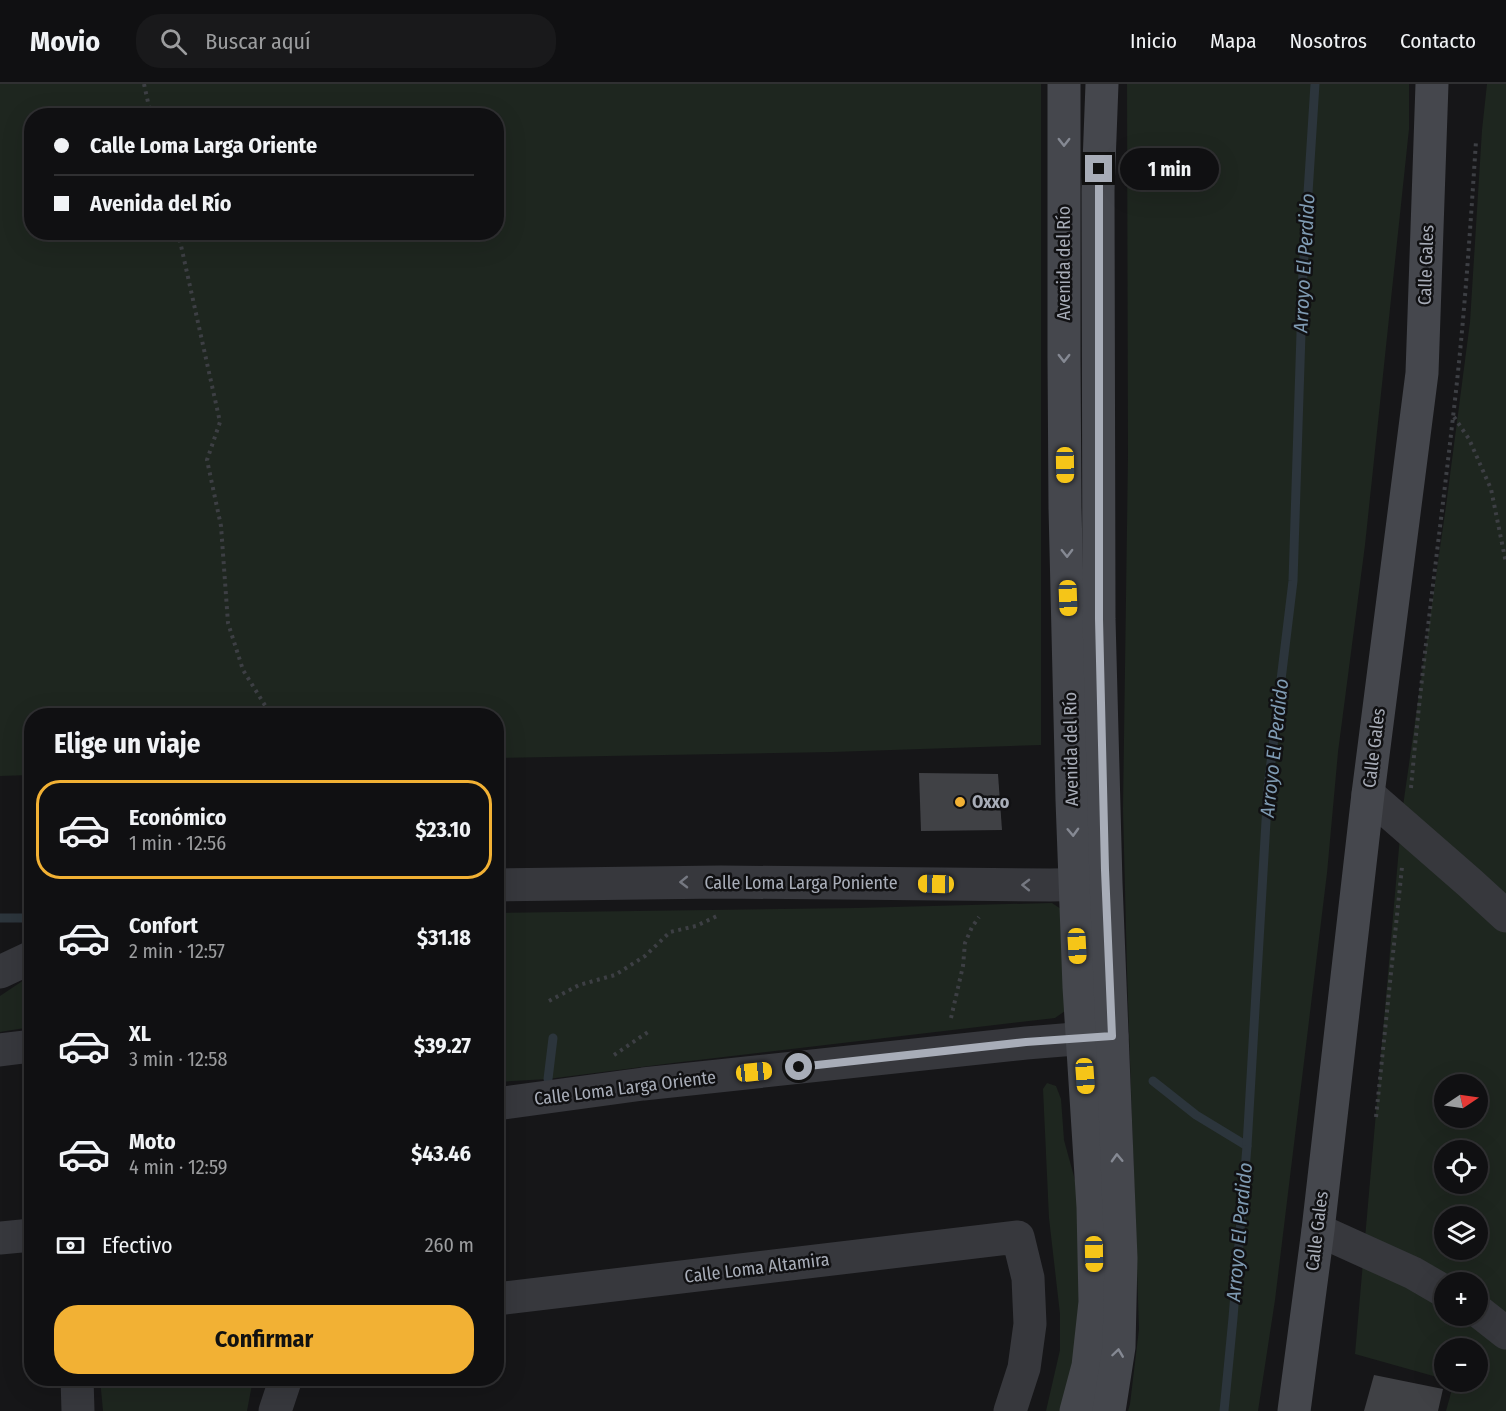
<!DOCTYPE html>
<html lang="es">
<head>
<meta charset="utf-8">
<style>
	:root { --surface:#101012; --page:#19191b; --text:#f1f3f6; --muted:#9c9d9f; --line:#303032; --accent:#f2b134 }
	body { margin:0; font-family:"Fira Sans Condensed",sans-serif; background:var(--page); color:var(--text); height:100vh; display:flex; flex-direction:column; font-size:22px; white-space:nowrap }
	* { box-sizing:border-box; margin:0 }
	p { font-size:20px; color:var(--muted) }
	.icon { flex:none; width:33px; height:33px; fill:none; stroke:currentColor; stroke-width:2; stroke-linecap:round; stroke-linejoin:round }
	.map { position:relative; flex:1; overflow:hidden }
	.drawer { position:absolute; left:24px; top:624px; width:480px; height:678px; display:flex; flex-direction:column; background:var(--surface); border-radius:24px; box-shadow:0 6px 24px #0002,0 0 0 2px var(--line) }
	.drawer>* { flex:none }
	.guide { position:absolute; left:24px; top:24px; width:480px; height:132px; border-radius:24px; box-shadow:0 6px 24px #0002,0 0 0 2px var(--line); display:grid; align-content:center; height:132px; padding:0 30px; background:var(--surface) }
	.needle { width:39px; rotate:77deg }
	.buttons { position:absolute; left:1434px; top:990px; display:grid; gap:12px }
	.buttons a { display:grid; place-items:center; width:54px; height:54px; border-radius:50%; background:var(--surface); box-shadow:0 6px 24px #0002,0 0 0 2px var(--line); font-size:30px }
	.end { position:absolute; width:27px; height:27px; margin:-14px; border:8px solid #a8adb8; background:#111; box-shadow:0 0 0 3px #111 }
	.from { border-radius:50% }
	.bubble { position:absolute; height:42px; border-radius:21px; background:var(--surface); box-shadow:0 6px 24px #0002,0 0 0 2px var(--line); font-size:20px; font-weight:700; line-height:42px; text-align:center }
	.car { position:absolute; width:18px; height:36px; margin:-18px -9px; border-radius:8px; box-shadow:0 0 4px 2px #0007; background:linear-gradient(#f5c518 24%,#345 0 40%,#f5c518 0 76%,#345 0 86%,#f5c518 0) }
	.guide b { display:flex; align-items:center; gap:21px; height:57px; font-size:22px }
	.guide b+b { border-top:2px solid var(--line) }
	.guide i { width:15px; height:15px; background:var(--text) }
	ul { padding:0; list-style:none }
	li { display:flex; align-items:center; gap:18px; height:99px; margin:0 12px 9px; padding:0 18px; border:3px solid transparent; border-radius:24px }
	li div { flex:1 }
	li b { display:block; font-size:22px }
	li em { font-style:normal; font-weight:700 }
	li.on { border-color:var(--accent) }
	li>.icon { width:54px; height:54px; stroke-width:1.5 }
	h2 { padding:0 30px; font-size:27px; line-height:72px }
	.pay { display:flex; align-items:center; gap:15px; height:66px; padding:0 30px; font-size:22px }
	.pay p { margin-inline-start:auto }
	.cta { display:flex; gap:12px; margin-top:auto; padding:12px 30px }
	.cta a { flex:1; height:69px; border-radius:24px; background:var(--accent); color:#111; font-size:24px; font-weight:700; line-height:69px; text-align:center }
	header { display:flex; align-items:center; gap:36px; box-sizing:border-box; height:84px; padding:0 30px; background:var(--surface); border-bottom:2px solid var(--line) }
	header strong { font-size:28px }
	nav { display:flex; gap:33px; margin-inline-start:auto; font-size:21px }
	.search { width:420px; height:54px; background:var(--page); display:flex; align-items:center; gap:15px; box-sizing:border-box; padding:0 21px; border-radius:24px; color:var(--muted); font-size:22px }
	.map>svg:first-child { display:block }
	.green { fill:#1e261f; fill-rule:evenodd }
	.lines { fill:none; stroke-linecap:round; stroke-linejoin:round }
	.stream { stroke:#2c353c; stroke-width:9 }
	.building { fill:#404145 }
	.path { stroke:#3d3f44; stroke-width:4; stroke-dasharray:3 4.5; stroke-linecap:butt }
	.street { stroke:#37383d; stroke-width:33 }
	.secondary { stroke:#45474d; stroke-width:33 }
	.oneway { stroke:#858993 }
	.oneway2 { stroke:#757881 }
	.route { stroke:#a8adb8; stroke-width:8 }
	.poi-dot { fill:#f2b134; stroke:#111113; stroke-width:2 }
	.labels { text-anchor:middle; stroke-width:5; stroke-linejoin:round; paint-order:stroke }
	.street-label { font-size:18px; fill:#a8adb8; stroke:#111113 }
	.poi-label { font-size:18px; font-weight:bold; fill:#a8adb8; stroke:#111113; text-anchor:start }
	.water-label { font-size:20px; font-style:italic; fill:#7f9bb3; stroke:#111113 }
</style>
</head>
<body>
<header>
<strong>Movio</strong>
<div class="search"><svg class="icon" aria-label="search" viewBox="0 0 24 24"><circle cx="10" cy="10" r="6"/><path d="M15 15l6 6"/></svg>Buscar aquí</div>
<nav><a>Inicio</a><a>Mapa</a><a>Nosotros</a><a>Contacto</a></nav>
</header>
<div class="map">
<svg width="1506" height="1327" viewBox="0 0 1506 1327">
	<rect width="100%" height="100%" fill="#161618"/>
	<g class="green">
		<path d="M0,0h1041v661l-209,7 -335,6 -1,-42h-464l-1,59 -31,1zM32,32h464v116h-464z"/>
		<path d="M1127,0h282v45l-44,416 -27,207 -11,121 -52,427 -17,111h-130l2,-7 9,-75 -12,-358 -4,-162 5,-353z"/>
		<path d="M1487,0h19v1327h-60l8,-29h24v-34h-34v31l-89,-25 47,-541 44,-307 24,-184 12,-192zM1444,1000h34v34h-34zM1444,1066h34v34h-34zM1444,1132h34v34h-34zM1444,1198h34v34h-34z"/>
		<path d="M1052,819l9,6 4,102 -10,7 -382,45 -125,16 -51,3v-169l359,-5z"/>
		<path d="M27,894h4v49l-31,5v-36z"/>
		<path d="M1047,999l9,3 5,13 3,41 20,73 3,108 -16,90h-25l14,-61v-36l-11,-96 -6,-129z"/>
		<path d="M100,1295v-1l153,1 -6,32h-144z"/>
	</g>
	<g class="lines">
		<g class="stream">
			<path d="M0,834h32"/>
			<path d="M548,995l5,-41"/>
			<path d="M1153,997l43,34 51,31"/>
			<path d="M1224,1327l9,-93 14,-172 21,-359 25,-206 10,-310 12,-187"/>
		</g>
	</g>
	<g class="building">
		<path d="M919,689l79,1 4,56 -81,1z"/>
		<path d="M1374,1291l69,14 -5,22h-74z"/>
	</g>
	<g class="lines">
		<g class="path">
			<path d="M144,0l7,32"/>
			<path d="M178,148l42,190 -13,38 14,66 7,97 15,47 23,37 -5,9"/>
			<path d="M1454,333l15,22 22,50 15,74"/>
			<path d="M1411,704c11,-124 28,-247 42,-371 11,-92 17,-184 23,-276"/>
			<path d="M549,917l30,-16 36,-10 30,-19 25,-24 26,-6 21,-10"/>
			<path d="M951,934l12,-52 2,-23 7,-16 7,-10"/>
			<path d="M614,971l34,-23"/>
			<path d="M1376,1033l26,-250"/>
		</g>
		<g class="street">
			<path d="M1368,710l102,89 36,33"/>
			<path d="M496,801l225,-3 329,3 54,-1"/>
			<path d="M0,888l32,-15"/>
			<path d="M0,966l32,-4"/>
			<path d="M496,1020l147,-20 383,-41 86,-7"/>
			<path d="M1318,1146l95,43 31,18"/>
			<path d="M0,1154l32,-3"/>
			<path d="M496,1215l522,-62 10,41 2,46 -6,44 -14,43"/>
			<path d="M1478,1227l28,22"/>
			<path d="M77,1294l1,33"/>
			<path d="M275,1327l11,-33"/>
		</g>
		<g class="secondary">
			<path d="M1064,0v273l1,151 7,292 7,187 14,220 2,95 -7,64 -12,45"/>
			<path d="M1102,0l-4,106 1,429 7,264 15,375 -2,89 -10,64"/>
			<path d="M1294,1327l24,-181 50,-436 54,-421 10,-289"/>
		</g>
	</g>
	<defs><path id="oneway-chevron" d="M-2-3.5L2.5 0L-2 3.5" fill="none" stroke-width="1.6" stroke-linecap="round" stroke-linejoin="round" transform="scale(1.5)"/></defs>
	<g class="oneway">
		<use href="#oneway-chevron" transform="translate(1064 58) rotate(90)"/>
		<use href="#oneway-chevron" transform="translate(1064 274) rotate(90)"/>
		<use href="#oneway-chevron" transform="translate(1067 469) rotate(89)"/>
		<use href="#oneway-chevron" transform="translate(1073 748) rotate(88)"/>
		<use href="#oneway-chevron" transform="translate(1117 1074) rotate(-92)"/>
		<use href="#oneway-chevron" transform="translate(1118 1269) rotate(-82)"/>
	</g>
	<g class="oneway2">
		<use href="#oneway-chevron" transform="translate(684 798) rotate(179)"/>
		<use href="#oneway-chevron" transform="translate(1026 801) rotate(-179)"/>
	</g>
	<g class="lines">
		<path class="route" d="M799,983l227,-25 86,-6 -7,-166 -6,-251v-450"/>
	</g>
	<circle class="poi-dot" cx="960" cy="718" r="6"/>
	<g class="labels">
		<g class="street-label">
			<text transform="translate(1064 179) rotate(-90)" y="6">Avenida del Río</text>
			<text transform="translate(1426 181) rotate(-88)" y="6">Calle Gales</text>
			<text transform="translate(1374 664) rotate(-83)" y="6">Calle Gales</text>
			<text transform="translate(1071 665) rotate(-91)" y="6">Avenida del Río</text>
			<text x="801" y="805">Calle Loma Larga Poniente</text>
			<text transform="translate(625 1004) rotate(-7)" y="6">Calle Loma Larga Oriente</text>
			<text transform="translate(1317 1147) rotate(-83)" y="6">Calle Gales</text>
			<text transform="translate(757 1184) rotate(-7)" y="6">Calle Loma Altamira</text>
		</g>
		<g class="poi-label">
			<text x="972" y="724">Oxxo</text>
		</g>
		<g class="water-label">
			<text transform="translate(1304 179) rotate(-87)" y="7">Arroyo El Perdido</text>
			<text transform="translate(1274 664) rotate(-84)" y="7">Arroyo El Perdido</text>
			<text transform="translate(1239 1148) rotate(-85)" y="7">Arroyo El Perdido</text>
		</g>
	</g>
</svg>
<div class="buttons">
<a><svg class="needle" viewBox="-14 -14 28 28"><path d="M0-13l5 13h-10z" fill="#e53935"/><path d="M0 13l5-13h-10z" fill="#9c9d9f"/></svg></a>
<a><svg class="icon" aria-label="locate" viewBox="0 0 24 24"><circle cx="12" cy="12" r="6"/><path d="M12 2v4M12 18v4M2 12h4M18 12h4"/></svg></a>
<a><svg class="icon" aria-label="layers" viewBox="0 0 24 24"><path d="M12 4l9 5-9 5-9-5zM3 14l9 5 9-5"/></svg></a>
<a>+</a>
<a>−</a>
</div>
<i class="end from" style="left:799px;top:983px"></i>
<i class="end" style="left:1099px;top:85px"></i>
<div class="bubble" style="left:1120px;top:64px;width:99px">1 min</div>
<i class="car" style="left:1065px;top:381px;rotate:179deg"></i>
<i class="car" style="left:1068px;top:514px;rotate:178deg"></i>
<i class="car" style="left:936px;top:800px;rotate:271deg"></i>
<i class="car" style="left:1077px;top:862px;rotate:177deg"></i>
<i class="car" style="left:754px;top:988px;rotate:84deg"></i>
<i class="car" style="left:1085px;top:992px;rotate:176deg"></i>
<i class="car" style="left:1094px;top:1170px;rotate:179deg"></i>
<div class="guide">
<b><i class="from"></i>Calle Loma Larga Oriente</b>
<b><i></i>Avenida del Río</b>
</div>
<section class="drawer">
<h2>Elige un viaje</h2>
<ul>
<li class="on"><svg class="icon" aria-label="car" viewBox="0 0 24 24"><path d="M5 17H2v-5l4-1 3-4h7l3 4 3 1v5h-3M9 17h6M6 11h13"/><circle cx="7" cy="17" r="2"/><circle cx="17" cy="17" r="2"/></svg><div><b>Económico</b><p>1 min · 12:56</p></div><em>$23.10</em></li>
<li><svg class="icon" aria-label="car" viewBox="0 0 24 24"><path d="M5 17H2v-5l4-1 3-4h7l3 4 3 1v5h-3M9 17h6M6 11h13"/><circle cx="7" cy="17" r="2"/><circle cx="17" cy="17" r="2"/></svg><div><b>Confort</b><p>2 min · 12:57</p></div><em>$31.18</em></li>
<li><svg class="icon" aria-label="car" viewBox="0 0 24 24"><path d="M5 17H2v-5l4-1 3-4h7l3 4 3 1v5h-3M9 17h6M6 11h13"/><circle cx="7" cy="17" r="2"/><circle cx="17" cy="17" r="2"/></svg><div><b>XL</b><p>3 min · 12:58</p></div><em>$39.27</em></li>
<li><svg class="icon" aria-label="car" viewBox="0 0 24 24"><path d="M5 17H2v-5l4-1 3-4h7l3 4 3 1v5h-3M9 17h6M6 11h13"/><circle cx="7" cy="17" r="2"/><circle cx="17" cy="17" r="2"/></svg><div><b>Moto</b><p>4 min · 12:59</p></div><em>$43.46</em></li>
</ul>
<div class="pay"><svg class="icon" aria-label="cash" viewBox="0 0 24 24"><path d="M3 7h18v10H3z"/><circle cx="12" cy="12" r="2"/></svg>Efectivo<p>260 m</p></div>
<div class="cta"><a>Confirmar</a></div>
</section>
</div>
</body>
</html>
